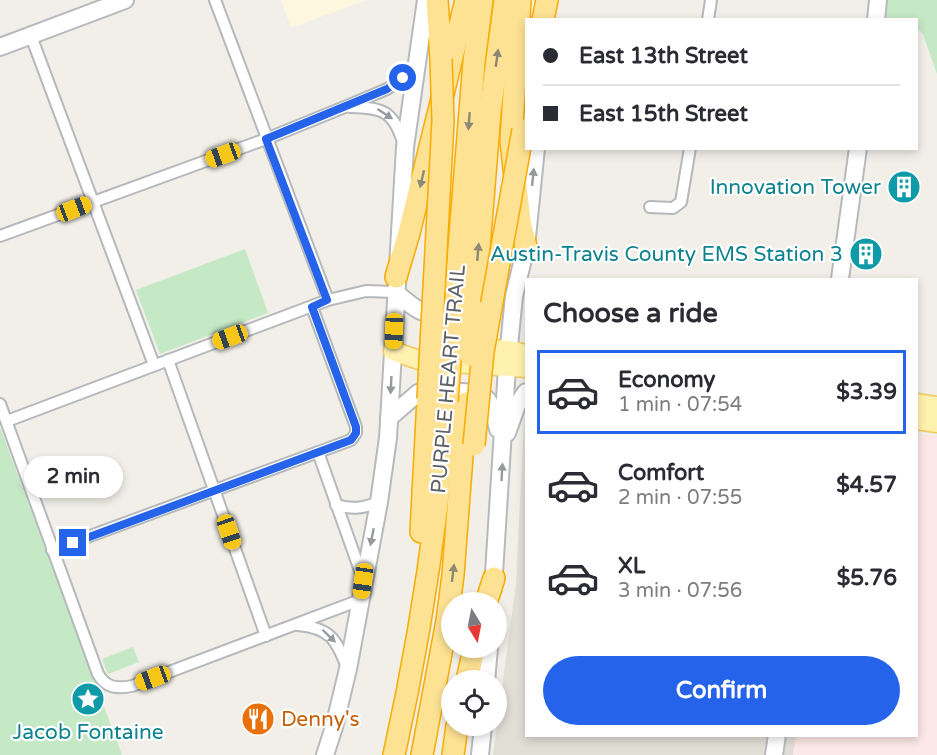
<!DOCTYPE html>
<html lang="en">
<head>
<meta charset="utf-8">
<style>
	:root { --surface:#fff; --page:#f7f7f7; --text:#2b2b33; --muted:#7c7c81; --line:#e1e1e2; --accent:#2563eb }
	body { margin:0; font-family:"Varela Round",sans-serif; background:var(--page); color:var(--text); height:100vh; display:flex; flex-direction:column; font-size:22px; white-space:nowrap }
	* { box-sizing:border-box; margin:0 }
	p { font-size:20px; color:var(--muted) }
	.icon { flex:none; width:33px; height:33px; fill:none; stroke:currentColor; stroke-width:2; stroke-linecap:round; stroke-linejoin:round }
	.map { position:relative; flex:1; overflow:hidden }
	.details { position:absolute; left:525px; top:278px; width:393px; height:459px; display:flex; flex-direction:column; background:var(--surface); border-radius:0px; box-shadow:0 3px 9px #0003 }
	.details>* { flex:none }
	.hud { position:absolute; left:525px; top:18px; width:393px; height:132px; border-radius:0px; box-shadow:0 3px 9px #0003; display:grid; align-content:center; height:132px; padding:0 18px; background:var(--surface) }
	.needle { width:39px; rotate:170deg }
	.controls { position:absolute; left:441px; top:592px; display:grid; gap:12px }
	.controls a { display:grid; place-items:center; width:66px; height:66px; border-radius:50%; background:var(--surface); box-shadow:0 3px 9px #0003; font-size:30px }
	.end { position:absolute; width:27px; height:27px; margin:-14px; border:8px solid #2563eb; background:#fff; box-shadow:0 0 0 3px #fff }
	.from { border-radius:50% }
	.bubble { position:absolute; height:42px; border-radius:21px; background:var(--surface); box-shadow:0 3px 9px #0003; font-size:20px; font-weight:800; line-height:42px; text-align:center }
	.car { position:absolute; width:18px; height:36px; margin:-18px -9px; border-radius:8px; box-shadow:0 0 4px 2px #0007; background:linear-gradient(#f5c518 24%,#345 0 40%,#f5c518 0 76%,#345 0 86%,#f5c518 0) }
	.hud b { display:flex; align-items:center; gap:21px; height:57px; font-size:22px }
	.hud b+b { border-top:2px solid var(--line) }
	.hud i { width:15px; height:15px; background:var(--text) }
	ul { padding:0; list-style:none }
	li { display:flex; align-items:center; gap:18px; height:84px; margin:0 12px 9px; padding:0 6px; border:3px solid transparent; border-radius:0px }
	li div { flex:1 }
	li b { display:block; font-size:22px }
	li em { font-style:normal; font-weight:800 }
	li.on { border-color:var(--accent) }
	li>.icon { width:54px; height:54px; stroke-width:1.5 }
	h2 { padding:0 18px; font-size:27px; line-height:72px }
	.action { display:flex; gap:12px; margin-top:auto; padding:12px 18px }
	.action a { flex:1; height:69px; border-radius:36px; background:var(--accent); color:#fff; font-size:24px; font-weight:800; line-height:69px; text-align:center }
	.map>svg:first-child { display:block }
	.commercial { fill:#fef7e0 }
	.education { fill:#e1ded6 }
	.medical { fill:#fce8e6 }
	.green { fill:#c5e8c5 }
	.lines { fill:none; stroke-linecap:round; stroke-linejoin:round }
	.street-casing { stroke:#b5b8bc; stroke-width:14 }
	.secondary-casing { stroke:#b6babf; stroke-width:20 }
	.primary-casing { stroke:#f2c960; stroke-width:21 }
	.highway-casing { stroke:#f9ab00; stroke-width:24 }
	.street { stroke:#fff; stroke-width:10 }
	.secondary { stroke:#fff; stroke-width:16 }
	.primary { stroke:#fff2af; stroke-width:18 }
	.highway { stroke:#fde293; stroke-width:21 }
	.highway-bridge-casing { stroke:#f9ab00; stroke-width:24; stroke-linecap:butt }
	.highway-bridge { stroke:#fde293; stroke-width:21 }
	.oneway { fill:#8e8975 }
	.oneway2 { fill:#979a9d }
	.route { stroke:#2563eb; stroke-width:8 }
	.labels { text-anchor:middle; stroke-width:4.5; stroke-linejoin:round; paint-order:stroke }
	.culture-label { font-size:21px; fill:#0d838f; stroke:#fff; text-anchor:end }
	.street-label { font-size:21px; fill:#5f6368; stroke:#fff }
	.food-label { font-size:21px; fill:#c56008; stroke:#fff; text-anchor:start }
</style>
</head>
<body>
<div class="map">
<svg width="937" height="755" viewBox="0 0 937 755">
	<rect width="100%" height="100%" fill="#f1efe8"/>
	<path class="commercial" d="M281,0h85l-75,28z"/>
	<path class="education" d="M526,413v322h390l1,-301 20,3v318h-444l23,-172 8,-160z"/>
	<path class="medical" d="M917,434l20,3v318h-144l3,-20h120z"/>
	<g class="green">
		<path d="M887,0h50v74l-14,-40 -6,-6 -1,-8h-32z"/>
		<path d="M245,249l23,64 -108,41 -24,-64z"/>
		<path d="M0,427l122,328h-122z"/>
		<path d="M133,647l6,15 -31,12 -6,-15z"/>
	</g>
	<g class="lines">
		<g class="street-casing">
			<g id="street">
				<path d="M215,0l113,300"/>
				<path d="M708,20l3,-20"/>
				<path d="M31,36l123,329"/>
				<path d="M350,107c32,1 43,3 53,35"/>
				<path d="M650,207l23,1 8,-6 9,-54"/>
				<path d="M0,236l266,-97 81,-33 40,-17 16,-11 14,-16"/>
				<path d="M168,360l98,276"/>
				<path d="M0,404l98,270c8,14 19,15 34,12l228,-86"/>
				<path d="M7,421l321,-121 38,-9 29,1"/>
				<path d="M318,452l45,127"/>
				<path d="M336,505c17,5 28,3 43,-3"/>
				<path d="M52,550l299,-110 5,-7v-6l-44,-120"/>
				<path d="M298,625c32,3 38,14 49,42"/>
			</g>
		</g>
		<g class="secondary-casing">
			<g id="secondary">
				<path d="M876,20l2,-20"/>
				<path d="M0,47l125,-47"/>
				<path d="M840,279l18,-131"/>
				<path d="M395,292c17,14 25,23 48,24"/>
				<path d="M389,418l29,-25 10,-3 49,3c16,5 17,22 21,36"/>
				<path d="M507,433l10,-28 9,-13"/>
				<path d="M493,589l14,-222 7,-71 12,-49 10,-99"/>
				<path d="M486,681l3,-33"/>
				<path d="M325,755l9,-28 14,-58 31,-167 9,-64 17,-291 21,-147"/>
				<path d="M480,755l3,-29"/>
				<path d="M774,755l3,-20"/>
			</g>
		</g>
		<g class="primary-casing">
			<g id="primary">
				<path d="M472,348l37,2 17,4"/>
				<path d="M393,351l29,10 104,7"/>
				<path d="M916,403l21,3"/>
				<path d="M916,420l21,3"/>
			</g>
		</g>
		<g class="highway-casing">
			<g id="highway">
				<path d="M437,0l4,59"/>
				<path d="M520,0l-9,141 9,81 6,25"/>
				<path d="M543,20l4,-20"/>
				<path d="M396,277l13,-44 57,-233"/>
				<path d="M454,310l20,-248 8,-62"/>
				<path d="M474,310l16,-198 15,-112"/>
				<path d="M421,532l7,-133"/>
				<path d="M486,603l8,-25"/>
				<path d="M467,681l7,-33"/>
				<path d="M394,755c26,-117 44,-235 53,-354"/>
				<path d="M422,755l25,-134 6,-46 13,-172"/>
				<path d="M453,755l4,-29"/>
			</g>
		</g>
		<use href="#street" class="street"/>
		<use href="#secondary" class="secondary"/>
		<use href="#primary" class="primary"/>
		<use href="#highway" class="highway"/>
		<g class="highway-bridge-casing">
			<g id="highway-bridge">
				<path d="M470,355l4,-45"/>
				<path d="M428,399l15,-278 -2,-62"/>
				<path d="M447,401l7,-91"/>
				<path d="M474,445l9,-93 40,-222"/>
			</g>
		</g>
		<use href="#highway-bridge" class="highway-bridge"/>
	</g>
	<defs><path id="oneway-solid" d="M-6-.8H1V-3.2L6.5 0L1 3.2V.8H-6Z" transform="scale(1.5)"/></defs>
	<g class="oneway">
		<use href="#oneway-solid" transform="translate(497 58) rotate(-82)"/>
		<use href="#oneway-solid" transform="translate(469 121) rotate(95)"/>
		<use href="#oneway-solid" transform="translate(422 179) rotate(103)"/>
		<use href="#oneway-solid" transform="translate(478 252) rotate(-85)"/>
		<use href="#oneway-solid" transform="translate(453 573) rotate(-83)"/>
	</g>
	<g class="oneway2">
		<use href="#oneway-solid" transform="translate(385 114) rotate(33)"/>
		<use href="#oneway-solid" transform="translate(533 177) rotate(-84)"/>
		<use href="#oneway-solid" transform="translate(391 385) rotate(93)"/>
		<use href="#oneway-solid" transform="translate(502 472) rotate(-87)"/>
		<use href="#oneway-solid" transform="translate(372 537) rotate(101)"/>
		<use href="#oneway-solid" transform="translate(329 636) rotate(44)"/>
	</g>
	<g class="lines">
		<path class="route" d="M73,543l278,-103 5,-7v-6l-44,-120 15,-7 -61,-161 121,-50 16,-11"/>
	</g>
	<defs>
		<g id="building-disc" transform="scale(1.725)"><circle r="9.5" fill="#0f9aa8" stroke="#fff"/><path d="M-4-6H4V6H1V3H-1V6H-4ZM-2.5-4.3h1.7v1.8h-1.7ZM.8-4.3h1.7v1.8H.8ZM-2.5-1h1.7V.8h-1.7ZM.8-1h1.7V.8H.8Z" fill="#fff"/></g>
		<g id="sight-disc" transform="scale(1.725)"><circle r="9.5" fill="#0f9aa8" stroke="#fff"/><path d="M0-6L1.8-2.2L6-1.7L2.9 1.2L3.7 5.4L0 3.3L-3.7 5.4L-2.9 1.2L-6-1.7L-1.8-2.2Z" fill="#fff"/></g>
		<g id="restaurant-disc" transform="scale(1.725)"><circle r="9.5" fill="#e8710a" stroke="#fff"/><path d="M-5-6h1v4h1v-4h1v4h1v-4h1v5L-1.5 .5V6h-2V.5L-5-1ZM5-6V6H3V1.5H1.5Q1.5-4 5-6Z" fill="#fff"/></g>
	</defs>
	<g fill-rule="evenodd">
		<use href="#building-disc" x="904" y="187"/>
		<use href="#building-disc" x="866" y="254"/>
		<use href="#sight-disc" x="88" y="699"/>
		<use href="#restaurant-disc" x="258" y="719"/>
	</g>
	<g class="labels">
		<g class="culture-label">
			<text x="881" y="194">Innovation Tower</text>
			<text x="843" y="261">Austin-Travis County EMS Station 3</text>
			<text x="88" y="739" text-anchor="middle">Jacob Fontaine</text>
		</g>
		<g class="street-label">
			<text transform="translate(448 379) rotate(-85)" y="7">PURPLE HEART TRAIL</text>
		</g>
		<g class="food-label">
			<text x="281" y="726">Denny's</text>
		</g>
	</g>
</svg>
<div class="controls">
<a><svg class="needle" viewBox="-14 -14 28 28"><path d="M0-13l5 13h-10z" fill="#e53935"/><path d="M0 13l5-13h-10z" fill="#7c7c81"/></svg></a>
<a><svg class="icon" aria-label="locate" viewBox="0 0 24 24"><circle cx="12" cy="12" r="6"/><path d="M12 2v4M12 18v4M2 12h4M18 12h4"/></svg></a>
</div>
<i class="end from" style="left:403px;top:78px"></i>
<i class="end" style="left:73px;top:543px"></i>
<div class="bubble" style="left:24px;top:456px;width:99px">2 min</div>
<i class="car" style="left:223px;top:155px;rotate:250deg"></i>
<i class="car" style="left:74px;top:209px;rotate:69deg"></i>
<i class="car" style="left:394px;top:331px;rotate:182deg"></i>
<i class="car" style="left:230px;top:337px;rotate:250deg"></i>
<i class="car" style="left:229px;top:532px;rotate:161deg"></i>
<i class="car" style="left:363px;top:581px;rotate:188deg"></i>
<i class="car" style="left:153px;top:678px;rotate:250deg"></i>
<div class="hud">
<b><i class="from"></i>East 13th Street</b>
<b><i></i>East 15th Street</b>
</div>
<section class="details">
<h2>Choose a ride</h2>
<ul>
<li class="on"><svg class="icon" aria-label="car" viewBox="0 0 24 24"><path d="M5 17H2v-5l4-1 3-4h7l3 4 3 1v5h-3M9 17h6M6 11h13"/><circle cx="7" cy="17" r="2"/><circle cx="17" cy="17" r="2"/></svg><div><b>Economy</b><p>1 min · 07:54</p></div><em>$3.39</em></li>
<li><svg class="icon" aria-label="car" viewBox="0 0 24 24"><path d="M5 17H2v-5l4-1 3-4h7l3 4 3 1v5h-3M9 17h6M6 11h13"/><circle cx="7" cy="17" r="2"/><circle cx="17" cy="17" r="2"/></svg><div><b>Comfort</b><p>2 min · 07:55</p></div><em>$4.57</em></li>
<li><svg class="icon" aria-label="car" viewBox="0 0 24 24"><path d="M5 17H2v-5l4-1 3-4h7l3 4 3 1v5h-3M9 17h6M6 11h13"/><circle cx="7" cy="17" r="2"/><circle cx="17" cy="17" r="2"/></svg><div><b>XL</b><p>3 min · 07:56</p></div><em>$5.76</em></li>
</ul>
<div class="action"><a>Confirm</a></div>
</section>
</div>
</body>
</html>
